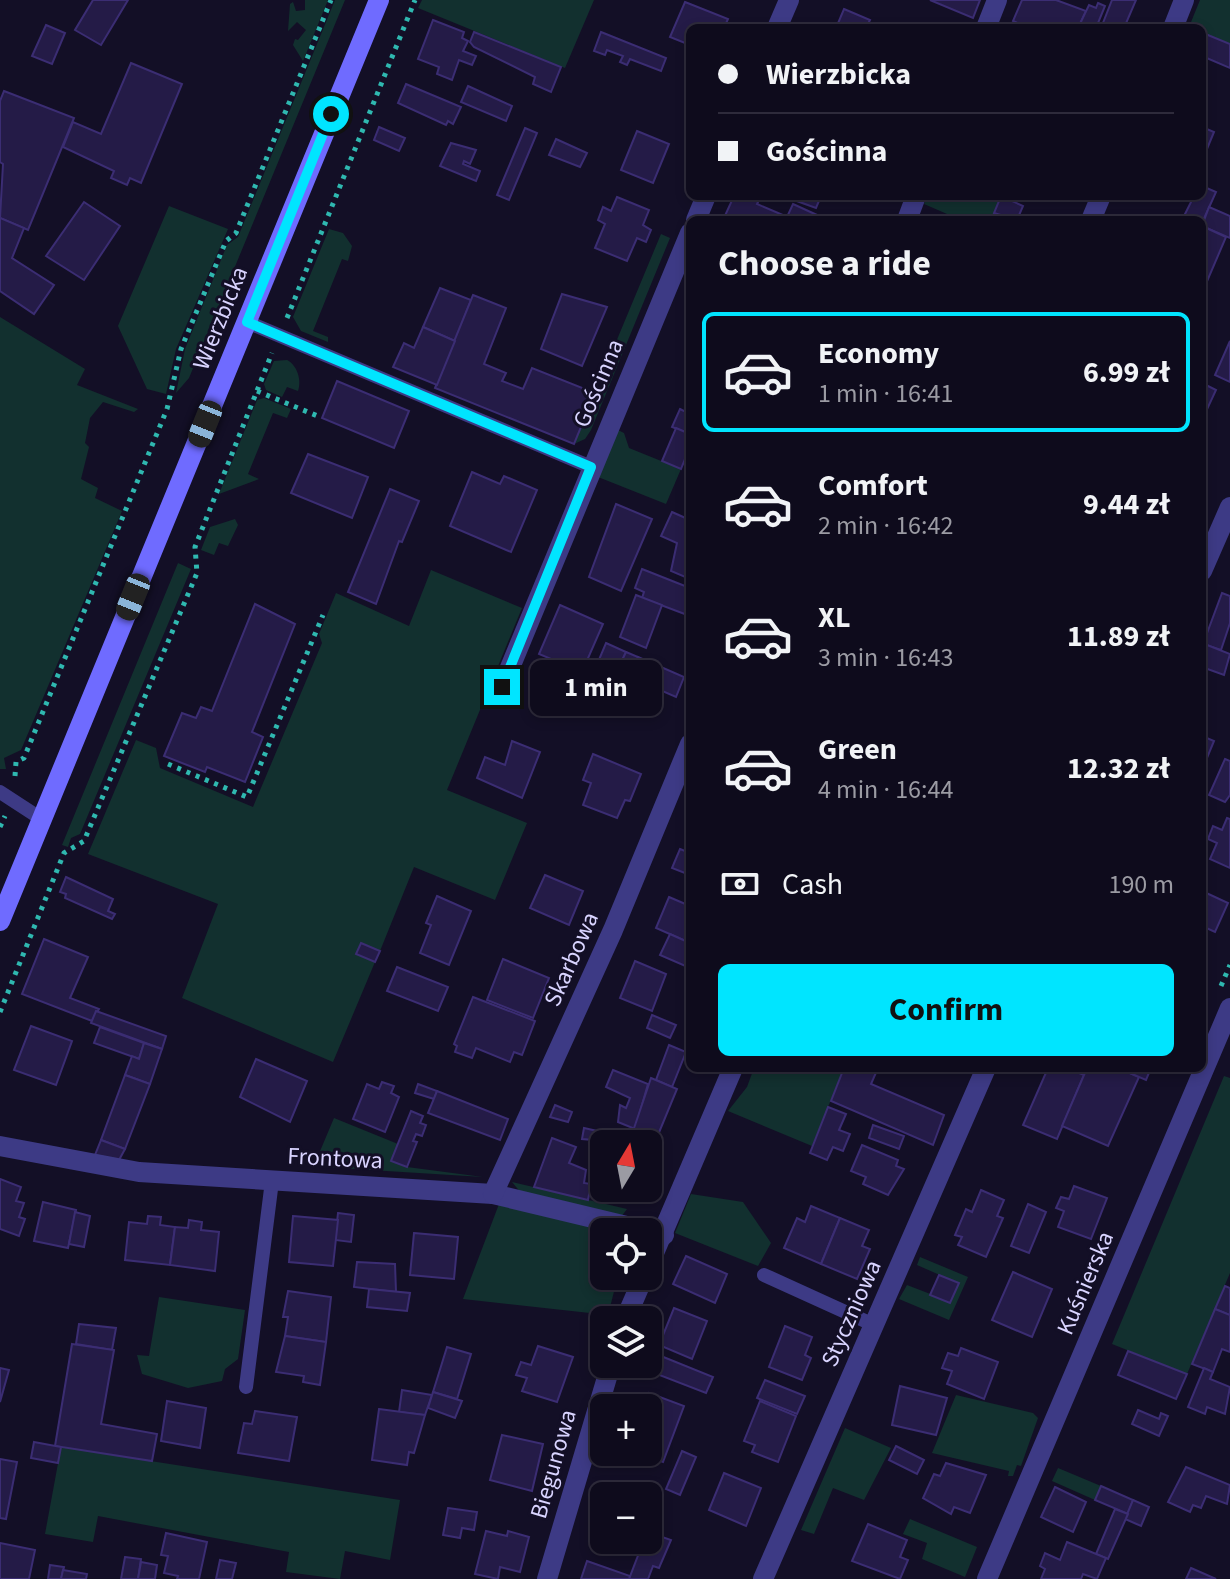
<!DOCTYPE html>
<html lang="en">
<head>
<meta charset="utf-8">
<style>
	:root { --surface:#0e0b1c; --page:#1c1929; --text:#f1f3f6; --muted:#9b9ba3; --line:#2e2b3b; --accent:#00e5ff }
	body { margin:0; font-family:"Source Sans 3",sans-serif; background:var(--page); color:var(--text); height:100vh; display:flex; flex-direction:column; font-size:30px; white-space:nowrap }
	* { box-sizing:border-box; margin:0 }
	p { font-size:26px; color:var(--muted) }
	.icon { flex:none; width:44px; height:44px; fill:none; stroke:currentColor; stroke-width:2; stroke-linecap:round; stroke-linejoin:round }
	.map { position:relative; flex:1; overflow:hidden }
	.drawer { position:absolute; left:686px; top:216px; width:520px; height:856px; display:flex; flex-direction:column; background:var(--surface); border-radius:12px; box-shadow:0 4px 12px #0003,0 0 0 2px var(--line) }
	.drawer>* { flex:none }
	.hud { position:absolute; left:686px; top:24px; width:520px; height:176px; border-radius:12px; box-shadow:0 4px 12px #0003,0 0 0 2px var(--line); display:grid; align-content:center; height:176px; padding:0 32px; background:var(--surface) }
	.needle { width:52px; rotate:10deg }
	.fabs { position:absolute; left:590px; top:1130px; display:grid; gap:16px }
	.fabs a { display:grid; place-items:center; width:72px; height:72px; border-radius:12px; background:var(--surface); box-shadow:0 4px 12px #0003,0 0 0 2px var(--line); font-size:40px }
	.end { position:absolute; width:36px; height:36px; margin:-18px; border:10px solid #00e5ff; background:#111; box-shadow:0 0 0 4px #111 }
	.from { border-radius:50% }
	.bubble { position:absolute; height:56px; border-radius:12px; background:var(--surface); box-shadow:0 4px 12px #0003,0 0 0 2px var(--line); font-size:26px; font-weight:700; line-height:56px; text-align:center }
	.car { position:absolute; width:24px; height:48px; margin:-24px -12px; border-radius:10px; box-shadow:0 0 6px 2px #0007; background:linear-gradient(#222 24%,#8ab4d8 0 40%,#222 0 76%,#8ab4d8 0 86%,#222 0) }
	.hud b { display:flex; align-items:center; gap:28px; height:76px; font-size:30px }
	.hud b+b { border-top:2px solid var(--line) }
	.hud i { width:20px; height:20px; background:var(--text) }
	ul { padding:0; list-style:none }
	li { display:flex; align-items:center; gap:24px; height:120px; margin:0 16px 12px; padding:0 16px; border:4px solid transparent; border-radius:12px }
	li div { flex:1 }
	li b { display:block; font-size:30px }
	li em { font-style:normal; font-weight:700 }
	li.on { border-color:var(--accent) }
	li>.icon { width:72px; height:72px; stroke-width:1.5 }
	h2 { padding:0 32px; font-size:36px; line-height:96px }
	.pay { display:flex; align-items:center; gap:20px; height:88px; padding:0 32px; font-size:30px }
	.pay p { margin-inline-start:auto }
	.primary-button { display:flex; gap:16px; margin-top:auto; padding:16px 32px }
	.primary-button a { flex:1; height:92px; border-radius:12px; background:var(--accent); color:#111; font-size:32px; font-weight:700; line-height:92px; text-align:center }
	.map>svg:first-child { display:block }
	.green { fill:#12302f }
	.building { fill:#241b47; stroke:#3b2d73; stroke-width:2 }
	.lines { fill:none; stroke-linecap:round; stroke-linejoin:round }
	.path { stroke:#2fb8b0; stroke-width:5; stroke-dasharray:4 6; stroke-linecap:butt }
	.lane { stroke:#3d3a85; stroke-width:14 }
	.street { stroke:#3d3a85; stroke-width:20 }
	.secondary { stroke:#6f6bff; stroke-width:20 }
	.route { stroke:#00e5ff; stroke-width:10 }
	.labels { text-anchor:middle; stroke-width:6; stroke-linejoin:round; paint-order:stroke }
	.street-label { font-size:24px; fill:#d9d4ff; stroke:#130f26 }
</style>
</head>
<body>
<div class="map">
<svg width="1230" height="1579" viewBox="0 0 1230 1579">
	<rect width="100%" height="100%" fill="#130f26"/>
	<g class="green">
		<path d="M305,0h23l-25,61 -10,-16 2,-6 3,1 8,-10 -9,-8 -9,9 2,-27 3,-2 3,9 9,-1z"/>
		<path d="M335,0h10l-156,378 -13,15 9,-44 42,-104 11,-8z"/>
		<path d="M422,0h172l-29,68 -147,-60z"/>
		<path d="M1200,0h30v44l-28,-11v-5l-13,-1z"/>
		<path d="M928,196h73l-7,17 16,7h-49l-37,-16z"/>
		<path d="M169,206l59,23 -52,120 -10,45 -19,-5 -29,-63z"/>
		<path d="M329,229l14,4 9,13 -4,15 -6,-2 -29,72 15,6v5l-27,-11 -8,-14z"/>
		<path d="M661,234l9,4 -79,192 -6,9 -11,5 22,-54 4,1 4,-10 -3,-3z"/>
		<path d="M0,317l85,52 -8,16 61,24 -4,3 -31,-10 -13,16 -5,25 4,4 -8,32 17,9 -3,10 27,13 -101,239 -17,8 2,11h-6z"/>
		<path d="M287,360c10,5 15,20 11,31l-11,-4 -5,10 -16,-7 -2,-6 10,-23z"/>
		<path d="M264,398l27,11 -4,9 -14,-5 -25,61 11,5 -40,15 38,-94z"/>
		<path d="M618,430l6,3 5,15 52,21 -15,35 -68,-27z"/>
		<path d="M235,519l3,6 -10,21 -9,-3 -5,12 -13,-5 9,-23z"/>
		<path d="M178,563l13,6 -111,265 -9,4 -3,9 -6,-2z"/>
		<path d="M431,570l91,38 -75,182 80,33 -32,77 -81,-33 -34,84 -20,-7 -4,10 19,8 -42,100 -151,-64 36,-94 -130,-50 48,-114 20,8 4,20 93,39 69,-164 -3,-9 17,-41 73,33z"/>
		<path d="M754,1068h90l-32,78 -84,-35 19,-24z"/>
		<path d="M1224,1076l6,2v195l-43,101 -75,-30z"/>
		<path d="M334,1118l64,26 -6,17 15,6 76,10 -161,-10 -5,-5 1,-6z"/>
		<path d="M512,1182l115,27 -6,8 -99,-23z"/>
		<path d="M691,1194l52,8 28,41 -13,23 -83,-33z"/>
		<path d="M499,1204l113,28h-8v44h14l-10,39 -145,-16z"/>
		<path d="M920,1257l48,20 -19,43 -50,-21 8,-14 44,17 7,-19 -41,-18z"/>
		<path d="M159,1297l86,13 -7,49 -13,10 -3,12 -34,7 -46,-14 -5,-19 12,1z"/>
		<path d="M956,1395l77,18 5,5 -17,48 -4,-1 -4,11h-5l1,-5 -77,-18z"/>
		<path d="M845,1428l46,20 -27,52 -31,-12 -19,46 -13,-4z"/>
		<path d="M61,1447l339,53 -10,60 -45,-9 -5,28 -54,-7 3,-20 -191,-36 -5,26 -48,-8z"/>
		<path d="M1058,1468l43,18 -6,14 -43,-19z"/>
		<path d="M910,1519l67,28 -12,30 -43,-18 5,-16 -24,-9z"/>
	</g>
	<g class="building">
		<path d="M93,0h35l-27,45 -26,-15z"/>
		<path d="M930,0h50l-7,18z"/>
		<path d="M1022,0h34l30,11 -8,17h-49l-16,-7z"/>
		<path d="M1112,0h24l-12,28h-23z"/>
		<path d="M685,2l43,17 -4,9h-34v17l-20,-8z"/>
		<path d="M1098,3l7,3 -9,22h-18l11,-23 7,3z"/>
		<path d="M844,9l26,11 -4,8h-30z"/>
		<path d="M433,20l31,12 -2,6 6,3 -5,10 13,5 -4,9 -13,-5 -7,20 -15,-6 2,-7 -21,-8z"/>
		<path d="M46,25l19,8 -13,31 -20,-8z"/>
		<path d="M474,32l87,35 -10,25 -18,-8 2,-7 -61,-30 -4,-5z"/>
		<path d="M601,32l65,26 -5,13 -31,-12 -3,6 -7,-3 3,-6 -16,-6 -2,5 -11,-4z"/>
		<path d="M1203,33l27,11v24l-28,-12z"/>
		<path d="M131,63l51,21 -41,99 -11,-5 -3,7 -16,-7 3,-7 -51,-24 10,-25 28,12z"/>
		<path d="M406,84l55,23 -8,17 -5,-3 -2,4 -48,-22z"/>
		<path d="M468,86l44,20 -6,15 -45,-19z"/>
		<path d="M4,91l70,27 -46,112 -28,-12 3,-54 -3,-2v-61z"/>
		<path d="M379,127l26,11 -6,13 -25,-11z"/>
		<path d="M1202,127l12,5 -12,29z"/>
		<path d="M525,128l12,5 -28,67 -12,-5z"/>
		<path d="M637,131l32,13 -16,39 -32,-13z"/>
		<path d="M556,139l31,14 -7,14 -31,-12z"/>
		<path d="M451,143l25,7 -6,14 -6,-3 -1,3 17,7 -4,10 -36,-15z"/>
		<path d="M1202,186l14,6 -14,31v-3l-18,-4 10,-20h8z"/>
		<path d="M734,196h27l-4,8 26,11 -2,5h-58z"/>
		<path d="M821,196l-5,12 -22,-8 1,-4z"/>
		<path d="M1001,196l22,10 -6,14 -23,-7z"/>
		<path d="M617,197l32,13 -6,15 8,5 -5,12 -9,-4 -10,23 -32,-13 10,-24 -7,-4 5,-13 8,4z"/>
		<path d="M84,202l36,24 -36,54 -38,-24z"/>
		<path d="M793,204l35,16h-34l-7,-3z"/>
		<path d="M1209,207l21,9v22l-28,-12z"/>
		<path d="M0,218l24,10 -12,30 42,27 -20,29 -34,-23z"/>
		<path d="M1202,226l24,11 -21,49 -3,-1z"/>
		<path d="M440,288l31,12 -16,41 -32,-14z"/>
		<path d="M562,294l45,13 -25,59 -41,-17z"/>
		<path d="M473,295l33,13 -22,56 22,9 -4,8 21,8 9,-21 63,25 -21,51 -139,-56z"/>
		<path d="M423,327l32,14 -18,44 -44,-18 11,-24 10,5z"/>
		<path d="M1230,341v41l-15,-7z"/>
		<path d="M337,381l72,30 -15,37 -72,-30z"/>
		<path d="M1202,383l14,7 -14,30z"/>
		<path d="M680,409l10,5v20l-18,-7z"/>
		<path d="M676,428l14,6v13l-9,22 -19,-8z"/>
		<path d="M308,454l60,23 -16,41 -61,-25z"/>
		<path d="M472,472l28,12 4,-8 33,14 -26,62 -61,-26z"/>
		<path d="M390,489l29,12 -17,41 -3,-1 -23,63 -28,-12z"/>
		<path d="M616,504l36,15 -31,72 -32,-14z"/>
		<path d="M672,512l18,8v59l-19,-8 6,-28 -16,-7z"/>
		<path d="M642,569l48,19v28l-48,-18 2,-6 -9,-4z"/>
		<path d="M1222,593l8,3v27l-9,27 -18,-6z"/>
		<path d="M636,595l26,10 -16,43 -26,-11z"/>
		<path d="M255,604l40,20 -43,108 11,5 -18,45 -38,-15 -2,5 -41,-16 18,-43 14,5 5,-11 11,4z"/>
		<path d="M560,605l43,19 -21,48 -43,-18z"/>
		<path d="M606,643l20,9 -17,37 -19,-8z"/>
		<path d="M1202,643l28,11 -6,21 -22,-8z"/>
		<path d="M626,652l12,5 -8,20 -13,-6z"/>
		<path d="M638,657l46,20 -8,20 -46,-20z"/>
		<path d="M1202,736l12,5 -12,29z"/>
		<path d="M512,741l28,11 -18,46 -45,-20 8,-21 20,8z"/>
		<path d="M593,754l48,20 -11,27 -5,-1 -8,18 -34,-13 8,-22 -8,-3z"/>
		<path d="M1225,759l5,2v34l-5,7 -16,-7z"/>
		<path d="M1227,818l3,1v49l-20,-9 7,-16 -9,-4 5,-13 9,4z"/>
		<path d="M680,849l10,4v22l-18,-7z"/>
		<path d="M545,875l38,16 -14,34 -39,-17z"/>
		<path d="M66,877l47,22 -5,12 7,3 -3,5 -47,-21 1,-4 -6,-2z"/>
		<path d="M1202,891l26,12 -13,29 -13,-6z"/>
		<path d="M437,896l34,15 -22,54 -29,-12 11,-28 -5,-2z"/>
		<path d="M669,897l21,9v37l-34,-15z"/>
		<path d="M670,934l20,9v25l-30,-13z"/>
		<path d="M44,939l44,18 -18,41 29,11 -7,12 -70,-27z"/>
		<path d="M361,943l19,8 -5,11 -19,-8z"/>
		<path d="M503,959l46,19 -16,40 -46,-18z"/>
		<path d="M635,961l31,13 -14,37 -32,-13z"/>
		<path d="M397,967l51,20 -10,24 -51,-20z"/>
		<path d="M473,997l62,24 -13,34 -8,-3 -4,10 -34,-14 -4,10 -17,-6 2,-6 -3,-2z"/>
		<path d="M96,1011l70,25 -4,13 -71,-26z"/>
		<path d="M652,1015l24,10 -6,13 -23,-10z"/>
		<path d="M31,1026l41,15 -16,44 -42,-15z"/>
		<path d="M100,1027l44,16 -5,16 -45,-16z"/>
		<path d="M144,1043l18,6 -12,35 -25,-9 7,-19 7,3z"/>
		<path d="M669,1045l17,7 -14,35 -16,-7z"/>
		<path d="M256,1059l51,22 -17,41 -50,-25z"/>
		<path d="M844,1068h34l-7,16 73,31 -11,30 -102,-44z"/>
		<path d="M1048,1068h19l17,7 -27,64 -34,-14z"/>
		<path d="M1087,1068h31l21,9 -31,69 -46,-20z"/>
		<path d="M1118,1068h33l-5,12z"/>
		<path d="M613,1070l35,14 -13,45 -17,-7 2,-17 6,3 4,-10 -24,-11z"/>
		<path d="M125,1075l25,9 -25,65 -24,-9z"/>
		<path d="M651,1078l26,11 -24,58 -23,-7z"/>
		<path d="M382,1082l12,4 -3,7 8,4 -14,35 -32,-13 14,-35 12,5z"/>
		<path d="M418,1084l19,7 -3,8 -19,-6z"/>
		<path d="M437,1091l71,28 -8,21 -72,-27z"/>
		<path d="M555,1105l17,7 -4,10 -18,-5z"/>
		<path d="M828,1107l18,7 -7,16 11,4 -7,17 -10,-4 -6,13 -17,-7z"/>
		<path d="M411,1111l12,5 -3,7 6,2 -4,11 -6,-2 -3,7 4,1 -10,25 -16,-6z"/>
		<path d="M873,1125l31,11 -5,13 -30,-11z"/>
		<path d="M584,1128l40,9 17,7 -59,-5z"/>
		<path d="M552,1138l24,9 -7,16 17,7 -2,13 7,1 -3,16 -54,-13z"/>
		<path d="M101,1140l24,9 -6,11 -24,-5z"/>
		<path d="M862,1145l36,15 -2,6 8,3 -16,26 -25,-11 3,-7 -15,-6z"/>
		<path d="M0,1179l21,8 -5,14 8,2 -5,14 6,2 -6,17 -19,-7z"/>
		<path d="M1074,1186l33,12 -16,41 -33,-12 6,-16 -8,-3 5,-11 8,2z"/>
		<path d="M981,1190l23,10 -7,16 6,2 -17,39 -28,-12 4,-8 -7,-2 11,-26 6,3z"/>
		<path d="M43,1202l33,8 -8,38 -34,-7z"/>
		<path d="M1028,1204l18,8 -17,41 -18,-7z"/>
		<path d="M811,1206l29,12 -19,46 -37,-16 13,-30 8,4z"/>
		<path d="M75,1212l15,4 -6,31 -15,-3z"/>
		<path d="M338,1213l16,2 -3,27 -16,-2z"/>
		<path d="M148,1216l13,1 -1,8 15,2 -5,38 -45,-5 4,-38 18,2z"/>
		<path d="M293,1216l45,4 -5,46 -44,-4z"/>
		<path d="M840,1218l29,12 -7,16 8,3 -13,30 -36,-15z"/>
		<path d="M189,1220l13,2 -1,8 18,2 -4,39 -45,-6 5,-38 13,1z"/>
		<path d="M414,1233l44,4 -4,42 -44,-4z"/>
		<path d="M686,1256l41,18 -12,29 -42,-19z"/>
		<path d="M357,1262l38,2 1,28 -42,-5z"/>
		<path d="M1013,1272l39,17 -20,48 -40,-17z"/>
		<path d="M939,1275l20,8 -9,20 -20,-8z"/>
		<path d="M1225,1286l5,2v27l-15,-6z"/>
		<path d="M369,1289l41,4 -3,18 -40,-4z"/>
		<path d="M288,1291l43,6 -5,45 -41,-6 3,-19h-5z"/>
		<path d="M674,1308l33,13 -15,38 -33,-14z"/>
		<path d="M1215,1309l15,6v37l-8,-3 -9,23 -21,-8z"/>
		<path d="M79,1324l37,4 -4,22 -36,-6z"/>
		<path d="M785,1326l27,11 -7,18 6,3 -9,22 -33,-13z"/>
		<path d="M285,1336l41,6 -6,43 -17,-3 1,-6 -28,-4z"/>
		<path d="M72,1344l42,6 -13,74 56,10 -5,27 -97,-15z"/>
		<path d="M538,1346l35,11 -16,45 -35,-11 5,-13 -11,-3 5,-13 10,3z"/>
		<path d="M447,1347l24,7 -14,45 -24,-7z"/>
		<path d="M961,1348l37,14 -14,37 -37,-15 5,-13 -10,-3 6,-15 10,3z"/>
		<path d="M1128,1351l59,23 -11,25 -58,-24z"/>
		<path d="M656,1354l57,23 -7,16 -57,-22z"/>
		<path d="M0,1368l9,2 -9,32z"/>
		<path d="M1204,1368l9,4 -3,7 20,8 -5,27 -18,-7 -2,7 -17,-7z"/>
		<path d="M765,1380l40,16 -8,18 -40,-16z"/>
		<path d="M900,1386l47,12 -11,37 -44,-10z"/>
		<path d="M402,1390l30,5 -7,20 -26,-3z"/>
		<path d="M433,1392l29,9 -7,17 -27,-10z"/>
		<path d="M649,1393l35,13 -21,56 -26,-10h11v-44h-5z"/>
		<path d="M167,1401l39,7 -6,40 -39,-7z"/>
		<path d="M760,1401l36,15 -18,46 -26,-10 3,-7 -11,-4z"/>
		<path d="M379,1409l46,6 -11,38 -5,-1 -2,13 -35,-5z"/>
		<path d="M1138,1410l21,9 2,-6 7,3 -9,20 -27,-12z"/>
		<path d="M255,1411l42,6 -8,44 -51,-8 6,-30 8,1z"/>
		<path d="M502,1435l41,9 -11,47 -42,-11z"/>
		<path d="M34,1442l27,5 -3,16 -27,-5z"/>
		<path d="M896,1446l28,14 -7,14 -28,-14z"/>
		<path d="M682,1451l14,6 -16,38 -14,-6z"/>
		<path d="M0,1459l17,3 -11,57 -6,-1z"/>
		<path d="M946,1463l40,12 -16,38 -16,-6 -3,7 -28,-16 11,-24 6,2z"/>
		<path d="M1186,1467l44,18 -3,19 -21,-8 -5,12 -8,-3 -3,7 -22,-10z"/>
		<path d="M724,1473l37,15 -15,38 -37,-16z"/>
		<path d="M604,1483l34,13h-34v10l-8,-3z"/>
		<path d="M1101,1486l32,14 -5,14 -33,-14z"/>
		<path d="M1055,1487l31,15 -13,30 -32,-15z"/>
		<path d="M648,1500l12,4 -9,20 -3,-1z"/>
		<path d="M1133,1500l16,7 -8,19 -16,-7z"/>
		<path d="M448,1508l29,4 -3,18 -12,-2 -2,10 -17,-3z"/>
		<path d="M1115,1509l13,5 -20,45 -12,-5z"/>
		<path d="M868,1524l39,16 -7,17 8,3 -8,19 -48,-18z"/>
		<path d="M486,1531l21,5 1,-5 21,6 -9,35 -20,-5 -2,12 -23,-5z"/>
		<path d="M648,1532l23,8 -12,28 -6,-2 -5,13h-19l15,-39h4z"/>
		<path d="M166,1533l41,9 -8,37h-22l1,-3 -14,-3 4,-17 -7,-1z"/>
		<path d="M1067,1542l39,16 -9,21 -14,-5 -2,5h-40l4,-10 -5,-3 5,-13 15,7z"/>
		<path d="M0,1543l35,7 -6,29h-29z"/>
		<path d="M125,1557l16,2 -3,20h-17z"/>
		<path d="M220,1560l16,3 -4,16h-16z"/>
		<path d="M587,1561l43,15 -1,3h-48z"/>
		<path d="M141,1562l16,3 -2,14h-17z"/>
		<path d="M50,1565l14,2 -3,12h-13z"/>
		<path d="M1191,1568l25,11h-30z"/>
		<path d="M63,1570l24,4 -1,5h-25z"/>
	</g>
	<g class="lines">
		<g class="path">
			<path d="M287,318l128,-318"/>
			<path d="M257,391l63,26"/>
			<path d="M168,764l79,33 76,-182"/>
			<path d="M15,776l1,-14 8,-4 143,-349 14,-60 45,-108 10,-8 95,-233"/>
			<path d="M0,827l5,-11"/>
			<path d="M1221,986l9,-21"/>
			<path d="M0,1012l64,-159 20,-12 113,-268 -2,-26 77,-194"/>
		</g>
		<g class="lane">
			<path d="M247,322l344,145"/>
			<path d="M0,792l43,28"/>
			<path d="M764,1275l110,50"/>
			<path d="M246,1387l26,-206"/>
		</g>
		<g class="street">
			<path d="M777,28l12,-28"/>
			<path d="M986,28l11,-28"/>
			<path d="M1173,28l11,-28"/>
			<path d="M696,220l10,-24"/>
			<path d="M907,220l9,-24"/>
			<path d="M1091,220l10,-24"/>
			<path d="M1202,571l28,-64"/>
			<path d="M502,687l188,-454"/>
			<path d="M0,1146l139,26 354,22 171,41"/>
			<path d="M493,1194l120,-264 77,-186"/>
			<path d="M648,1267l85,-199"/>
			<path d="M625,1320l19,-44"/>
			<path d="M547,1579l64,-215"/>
			<path d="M763,1579l223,-511"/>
			<path d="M987,1579l243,-571"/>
		</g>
		<path class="secondary" d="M0,921l379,-921"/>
	</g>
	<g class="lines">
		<path class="route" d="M331,114l-84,208 344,145 -89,220"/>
	</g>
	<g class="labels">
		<g class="street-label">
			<text transform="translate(220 318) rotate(-68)" y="8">Wierzbicka</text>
			<text transform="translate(598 383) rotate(-67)" y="8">Gościnna</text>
			<text transform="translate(571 959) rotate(-66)" y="8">Skarbowa</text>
			<text transform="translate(335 1158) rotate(3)" y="8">Frontowa</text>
			<text transform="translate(1085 1283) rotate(-67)" y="8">Kuśnierska</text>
			<text transform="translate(851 1313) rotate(-66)" y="8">Styczniowa</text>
			<text transform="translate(553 1464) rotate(-74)" y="8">Biegunowa</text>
		</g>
	</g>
</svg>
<div class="fabs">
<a><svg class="needle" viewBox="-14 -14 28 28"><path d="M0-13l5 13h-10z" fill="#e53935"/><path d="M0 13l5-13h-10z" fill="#9b9ba3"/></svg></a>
<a><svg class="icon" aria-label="locate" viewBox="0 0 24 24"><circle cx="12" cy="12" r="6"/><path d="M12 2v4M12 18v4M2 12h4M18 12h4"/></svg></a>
<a><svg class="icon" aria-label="layers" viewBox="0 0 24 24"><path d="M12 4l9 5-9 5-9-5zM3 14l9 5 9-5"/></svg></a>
<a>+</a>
<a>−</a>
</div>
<i class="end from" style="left:331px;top:114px"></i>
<i class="end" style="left:502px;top:687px"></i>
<div class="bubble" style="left:530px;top:660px;width:132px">1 min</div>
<i class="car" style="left:205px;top:424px;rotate:202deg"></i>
<i class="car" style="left:133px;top:597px;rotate:202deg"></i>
<div class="hud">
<b><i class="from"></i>Wierzbicka</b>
<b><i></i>Gościnna</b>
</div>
<section class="drawer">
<h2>Choose a ride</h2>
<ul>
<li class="on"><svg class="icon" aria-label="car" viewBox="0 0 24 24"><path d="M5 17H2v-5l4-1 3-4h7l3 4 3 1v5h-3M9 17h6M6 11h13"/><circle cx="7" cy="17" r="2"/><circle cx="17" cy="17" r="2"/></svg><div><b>Economy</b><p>1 min · 16:41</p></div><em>6.99 zł</em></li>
<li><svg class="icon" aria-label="car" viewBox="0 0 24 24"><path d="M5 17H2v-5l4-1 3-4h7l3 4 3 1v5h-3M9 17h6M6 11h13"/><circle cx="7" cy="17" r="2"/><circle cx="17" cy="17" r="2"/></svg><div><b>Comfort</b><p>2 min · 16:42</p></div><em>9.44 zł</em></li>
<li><svg class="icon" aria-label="car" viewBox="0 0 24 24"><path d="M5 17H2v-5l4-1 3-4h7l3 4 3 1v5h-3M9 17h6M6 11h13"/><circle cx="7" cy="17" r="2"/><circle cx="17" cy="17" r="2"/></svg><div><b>XL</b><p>3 min · 16:43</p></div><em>11.89 zł</em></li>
<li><svg class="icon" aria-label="car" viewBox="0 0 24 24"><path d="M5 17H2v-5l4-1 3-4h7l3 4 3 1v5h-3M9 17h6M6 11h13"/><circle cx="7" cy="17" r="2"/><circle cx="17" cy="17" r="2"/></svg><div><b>Green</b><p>4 min · 16:44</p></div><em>12.32 zł</em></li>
</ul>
<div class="pay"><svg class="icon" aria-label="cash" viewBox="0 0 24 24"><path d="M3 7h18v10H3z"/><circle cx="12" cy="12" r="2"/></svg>Cash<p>190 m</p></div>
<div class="primary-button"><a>Confirm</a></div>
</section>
</div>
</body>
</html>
